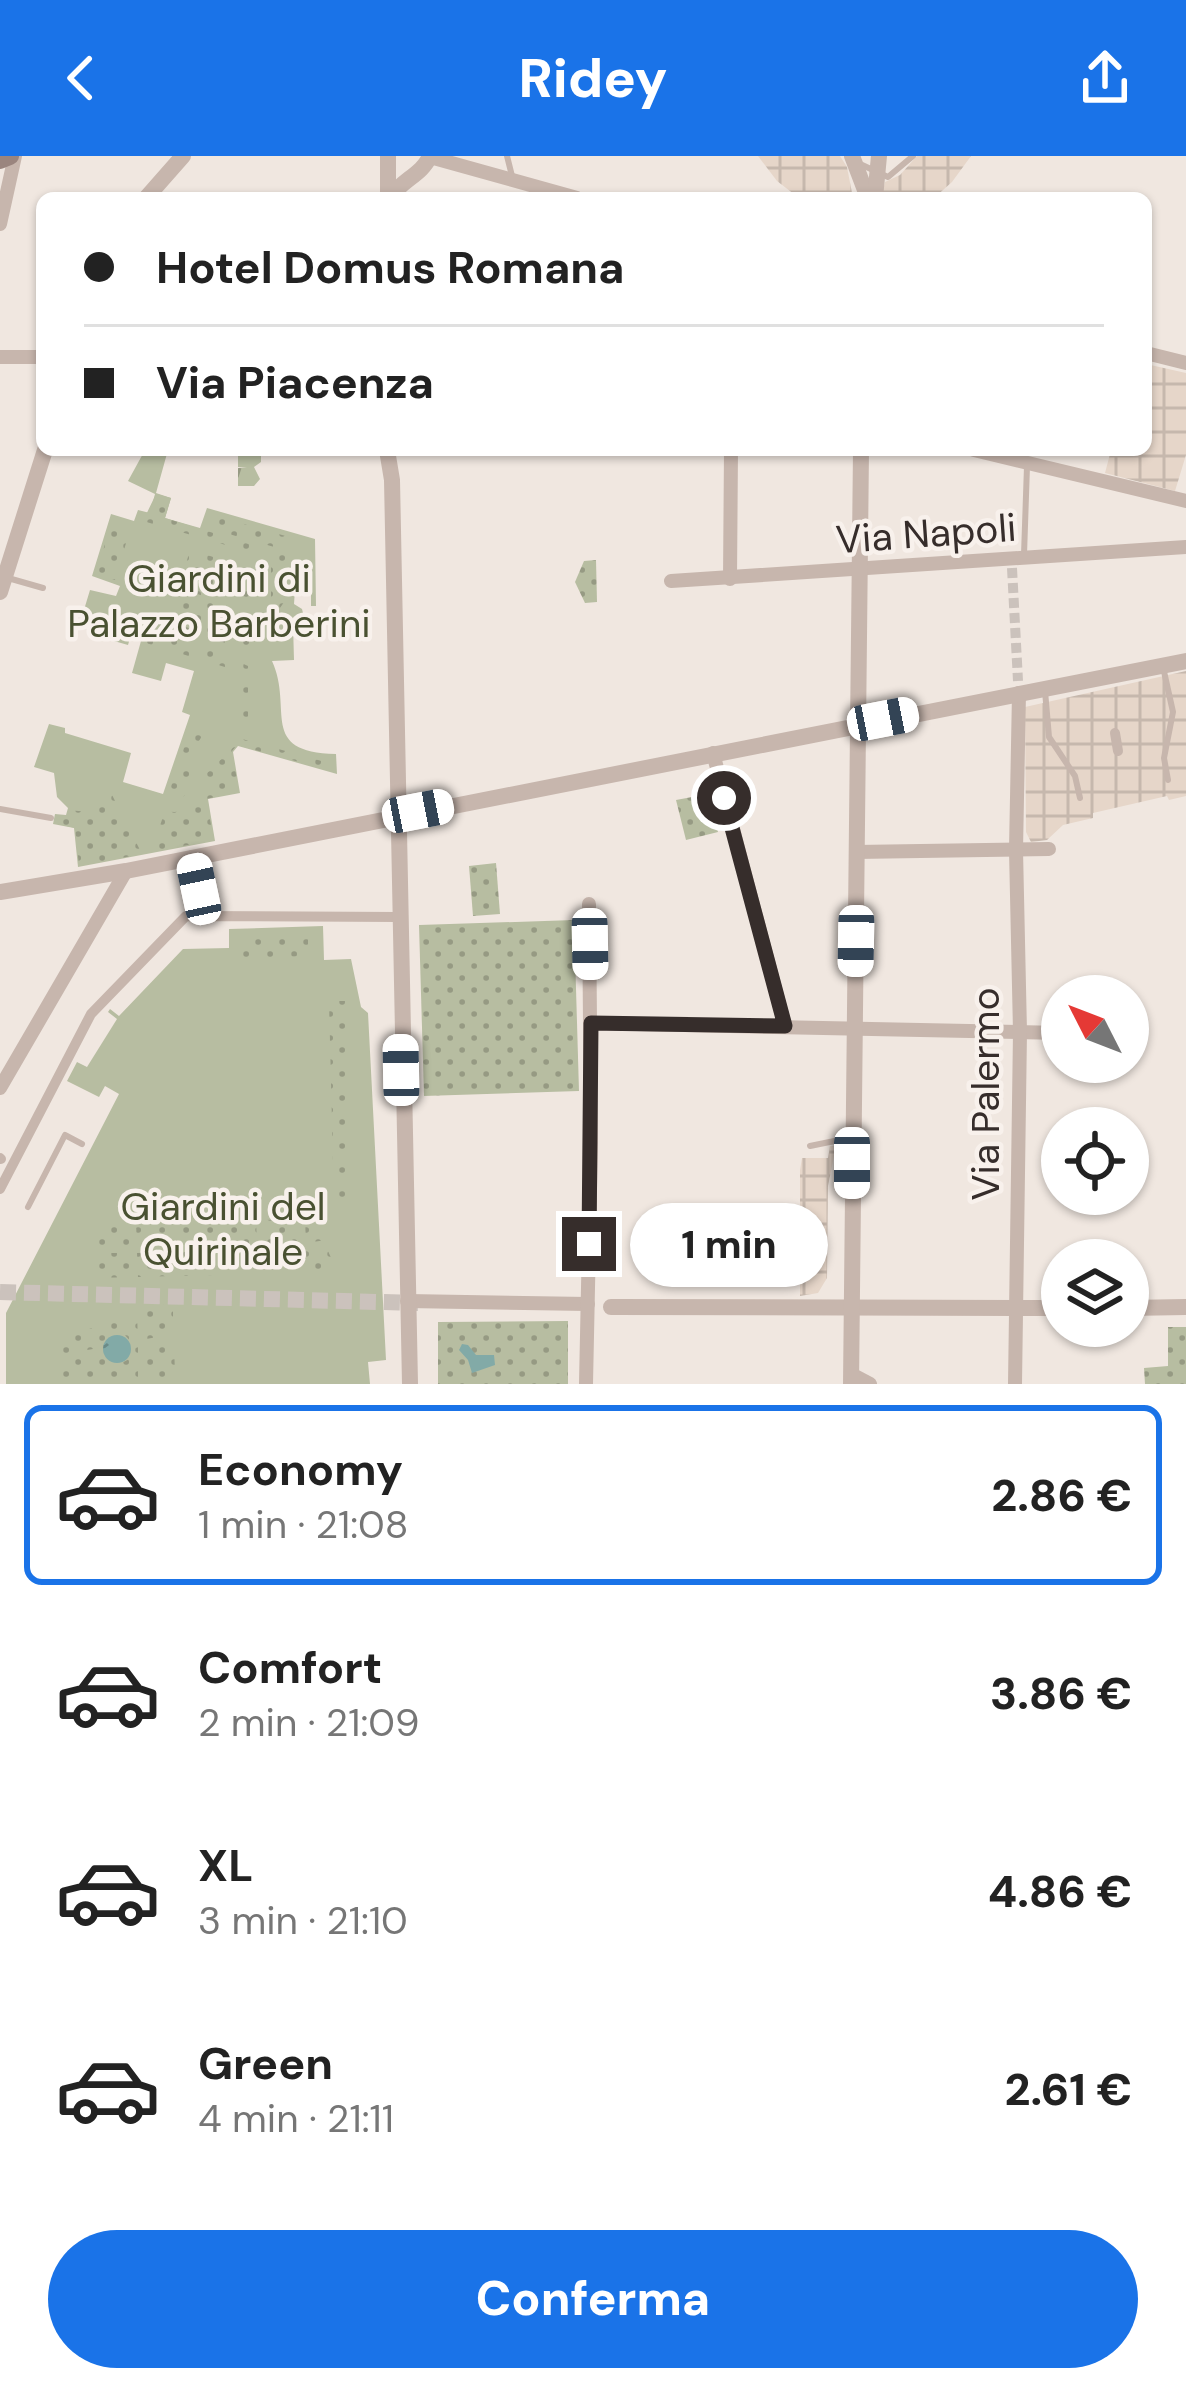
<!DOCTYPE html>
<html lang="it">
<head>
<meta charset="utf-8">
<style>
	:root { --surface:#fff; --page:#f2f2f2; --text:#222; --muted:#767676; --line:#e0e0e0; --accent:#1a73e8 }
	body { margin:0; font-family:"DM Sans",sans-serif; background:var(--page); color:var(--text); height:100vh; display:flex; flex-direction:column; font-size:45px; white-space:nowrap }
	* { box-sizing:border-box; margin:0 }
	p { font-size:39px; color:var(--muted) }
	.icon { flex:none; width:66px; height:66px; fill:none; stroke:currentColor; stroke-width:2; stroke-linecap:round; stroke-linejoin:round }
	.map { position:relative; height:1228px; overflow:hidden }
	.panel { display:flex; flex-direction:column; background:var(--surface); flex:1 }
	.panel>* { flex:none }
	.top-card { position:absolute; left:36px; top:36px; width:1116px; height:264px; border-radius:18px; box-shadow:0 3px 9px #0004; display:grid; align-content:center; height:264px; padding:0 48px; background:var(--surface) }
	.needle { width:78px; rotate:312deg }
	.controls { position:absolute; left:1041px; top:819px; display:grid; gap:24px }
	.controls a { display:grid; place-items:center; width:108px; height:108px; border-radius:50%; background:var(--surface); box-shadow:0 3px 9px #0004; font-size:60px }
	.end { position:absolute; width:54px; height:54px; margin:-27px; border:15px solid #362d2b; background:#fff; box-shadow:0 0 0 6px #fff }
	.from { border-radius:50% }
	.bubble { position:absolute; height:84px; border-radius:42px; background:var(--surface); box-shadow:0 3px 9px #0004; font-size:39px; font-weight:800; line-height:84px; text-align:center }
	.car { position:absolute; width:36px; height:72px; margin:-36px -18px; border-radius:15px; box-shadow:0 0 9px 3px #0007; background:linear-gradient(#fff 24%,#345 0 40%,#fff 0 76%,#345 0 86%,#fff 0) }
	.top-card b { display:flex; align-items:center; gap:42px; height:114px; font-size:45px }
	.top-card b+b { border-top:3px solid var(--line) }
	.top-card i { width:30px; height:30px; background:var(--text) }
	ul { padding:21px 0 0; list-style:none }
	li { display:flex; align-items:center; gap:36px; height:180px; margin:0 24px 18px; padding:0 24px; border:6px solid transparent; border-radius:18px }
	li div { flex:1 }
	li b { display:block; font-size:45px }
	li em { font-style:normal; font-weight:800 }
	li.on { border-color:var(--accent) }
	li>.icon { width:108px; height:108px; stroke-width:1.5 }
	.primary-button { display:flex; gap:24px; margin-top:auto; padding:24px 48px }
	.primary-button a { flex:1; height:138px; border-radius:72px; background:var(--accent); color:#fff; font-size:48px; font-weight:800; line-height:138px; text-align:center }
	header { display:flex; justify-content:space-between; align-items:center; height:156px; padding:0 48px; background:var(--accent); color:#fff; font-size:54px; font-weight:800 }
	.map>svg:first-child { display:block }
	.grass { fill:url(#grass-tufts) }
	.park { fill:#b7bda1 }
	.garden { fill:url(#garden-dots) }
	.plaza { fill:url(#plaza-grid) }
	.water { fill:url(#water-ripples) }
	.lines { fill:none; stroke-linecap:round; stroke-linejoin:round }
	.pedestrian-tunnel { stroke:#cbc2bc; stroke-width:10; stroke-dasharray:10 5; stroke-linecap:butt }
	.tertiary-tunnel { stroke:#cbc2bc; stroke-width:16; stroke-dasharray:16 8; stroke-linecap:butt }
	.service { stroke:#c7b6ad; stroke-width:6 }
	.pedestrian { stroke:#c7b6ad; stroke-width:10 }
	.minor { stroke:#c7b6ad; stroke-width:14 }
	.tertiary { stroke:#c7b6ad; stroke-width:16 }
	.secondary { stroke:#9a857e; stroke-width:18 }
	.route { stroke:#362d2b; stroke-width:15 }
	.labels { text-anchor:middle; stroke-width:9; stroke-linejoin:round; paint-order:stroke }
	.street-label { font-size:39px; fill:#362d2b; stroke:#f8f1ec }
	.park-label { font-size:39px; fill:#495131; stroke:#f8f1ec }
</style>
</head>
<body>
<header><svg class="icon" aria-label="back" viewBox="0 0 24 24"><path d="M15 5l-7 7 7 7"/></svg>Ridey<svg class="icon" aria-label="share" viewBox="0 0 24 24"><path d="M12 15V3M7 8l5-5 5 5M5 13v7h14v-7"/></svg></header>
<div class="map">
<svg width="1186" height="1228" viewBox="0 0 1186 1228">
	<defs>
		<pattern id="grass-tufts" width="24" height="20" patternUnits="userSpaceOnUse" patternTransform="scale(3)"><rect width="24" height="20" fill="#b7bda1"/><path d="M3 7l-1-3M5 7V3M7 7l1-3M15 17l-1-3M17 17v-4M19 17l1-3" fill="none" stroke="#969a83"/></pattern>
		<pattern id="garden-dots" width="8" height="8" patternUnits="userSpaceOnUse" patternTransform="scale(3)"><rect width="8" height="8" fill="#b7bda1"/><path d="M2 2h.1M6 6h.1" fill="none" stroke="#969a83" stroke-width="1.8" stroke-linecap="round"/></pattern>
		<pattern id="plaza-grid" width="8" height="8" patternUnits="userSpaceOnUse" patternTransform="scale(3)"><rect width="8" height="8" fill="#e6d6c9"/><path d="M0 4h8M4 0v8" fill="none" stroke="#c6b8ad"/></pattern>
		<pattern id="water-ripples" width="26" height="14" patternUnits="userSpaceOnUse" patternTransform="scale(3)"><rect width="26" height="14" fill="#82aaa7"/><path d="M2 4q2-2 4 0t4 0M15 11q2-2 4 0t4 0" fill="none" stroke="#6b8b88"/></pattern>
	</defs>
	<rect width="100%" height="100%" fill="#f0e7e0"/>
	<path class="grass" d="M238,297h23v9l-7,5 6,12 -6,7h-16v-18l9,-1h-9z"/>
	<g class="park">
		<path d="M145,294h23l-12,43 15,5 -6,20 35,10 7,-20 108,31 1,67h-5v-17h-16l-1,15 8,5 2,8 -6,1 -5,6 1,36 -22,1c22,48 -15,91 64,93l1,20 -99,-28 -5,6 7,41 -32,6 7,42 -137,26 -4,-39 -21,-4 2,-10 11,1 2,-7 -11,-11 -3,-24 -20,-6 15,-43 16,4v5l66,20 -8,29 40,12 27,-79 -8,-3 12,-41 -28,-8 -5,18 -29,-8 9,-32 -11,-3 -2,7 -14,-4 2,-7 -36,-11 10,-33 26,6 4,-10 -28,-10 19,-62 23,7 4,-11 12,3 5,-19 -27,-13z"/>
		<path d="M323,770l1,34 27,-1 10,48 7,6 18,347 -18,2 2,22h-364v-71l113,-219 -14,-8 -6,11 -32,-16 10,-19 10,5 30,-48 -9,-7 2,-3 9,7 64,-67 46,-1v-19z"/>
	</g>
	<g class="garden">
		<path d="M156,338l15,4 -6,20 132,41 -1,13 -9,1v25l-10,14h-6v-54l-128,-37z"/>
		<path d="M212,359l77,22 -4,13 -77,-22z"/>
		<path d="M110,371l19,6 -14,47 -19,-5z"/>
		<path d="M190,394l50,15 -6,35 -6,4 -49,-16z"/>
		<path d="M596,404l1,42 -12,1 -10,-21 9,-21z"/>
		<path d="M243,410l11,6v39l-11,-3 -5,-8z"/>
		<path d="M178,435l49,15 5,9 -6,28 -58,-16z"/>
		<path d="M242,455l12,4v33l-25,-4 5,-29z"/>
		<path d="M149,478l65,17 34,15v60l-9,-1 -1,-54 -92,-28z"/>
		<path d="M194,562l8,18c-17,27 -8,30 -12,55l-11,9 -12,-2z"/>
		<path d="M242,583l94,26v7l-99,-27 -5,6 7,41 -33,7 8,41 -63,12 14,-41c24,5 40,-9 37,-33z"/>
		<path d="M110,635l32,63 -63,12 -4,-38 -21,-5 2,-8 11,2 2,-8c18,6 33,0 41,-18z"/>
		<path d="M708,638l10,38 -32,8 -10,-40z"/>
		<path d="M496,707l4,51 -27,2 -4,-50z"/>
		<path d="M574,764l5,171 -155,5 -5,-171z"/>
		<path d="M308,779v21l-66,2 -1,-21z"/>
		<path d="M329,845h17l5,201 -17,1z"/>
		<path d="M328,1062l-2,22 -20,3 -1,-24z"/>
		<path d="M300,1063l1,24 -40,2v-25z"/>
		<path d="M256,1064l1,24h-23l-12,-10 -1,-13z"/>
		<path d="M215,1065v13l-10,10 -29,1v-23z"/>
		<path d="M171,1066v23l-34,1 -1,-23z"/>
		<path d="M132,1067l1,23 -36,-1 -2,-21z"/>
		<path d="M301,1093l1,23 -40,1 -1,-23z"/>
		<path d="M306,1093l22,2 4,9 -3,11 -22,1z"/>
		<path d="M257,1094v23l-33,1v-12l10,-11z"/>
		<path d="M205,1095l11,11v13l-39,1v-24z"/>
		<path d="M172,1096v24l-34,1 -1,-24z"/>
		<path d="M101,1097h32v24l-37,1v-17z"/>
		<path d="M173,1146v32l-32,6v-28z"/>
		<path d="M137,1158l1,27 -7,1 -7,-8 -10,-1 -17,16 -1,-22z"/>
		<path d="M568,1165v63h-130v-62z"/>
		<path d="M1168,1171h18v57h-41l-1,-16 24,-2z"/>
		<path d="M92,1172l1,21 -36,6v-15z"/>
		<path d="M174,1185l1,36 -32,1 -1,-32z"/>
		<path d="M138,1191v32l-40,2 -1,-27 5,-1 7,9 11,2 9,-5 3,-11z"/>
		<path d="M93,1199v24l-35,1 -1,-19z"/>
	</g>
	<g class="plaza">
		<path d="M758,0h82l7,11 6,31h-54l-22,-17z"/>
		<path d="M917,0h54l-19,26 -18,16h-53l4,-16 15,-7z"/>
		<path d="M1146,208l40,9v82l-11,36 -70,-18 5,-19 5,1 2,-5h29z"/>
		<path d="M1186,515v125l-17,4 -2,-4 -74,17v5l-30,7 -16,15 -16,2 -5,-10 -1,-125z"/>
		<path d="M830,990h6l-8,40 -1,92 -9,15 -18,3v-126l2,-12h26z"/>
	</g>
	<g class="water">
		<circle cx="117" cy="1193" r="14"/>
		<path d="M462,1188l6,1 8,10h18l1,10 -23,8 -4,-13 -9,-10z"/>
	</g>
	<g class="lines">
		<path class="pedestrian-tunnel" d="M1012,412l6,113"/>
		<path class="tertiary-tunnel" d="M0,1136l418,11"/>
		<g class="service">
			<path d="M507,0l6,24"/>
			<path d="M860,8l28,13 25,-21"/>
			<path d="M1024,399l3,-89"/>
			<path d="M8,422l35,10"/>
			<path d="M1163,511l10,45 -9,46 4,22"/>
			<path d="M1045,535l4,46 26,39 5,22"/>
			<path d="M0,653l51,9"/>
			<path d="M810,990l39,-8"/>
			<path d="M28,1051l37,-72 17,9"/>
		</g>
		<g class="pedestrian">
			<path d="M1115,577l3,18"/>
			<path d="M0,1002l1,1"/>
			<path d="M0,1033l91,-175 95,-98 212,1"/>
		</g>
		<g class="minor">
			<path d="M430,1l147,41"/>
			<path d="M0,68l15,-68"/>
			<path d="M1146,197l40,10"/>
			<path d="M0,201h42"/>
			<path d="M974,294l212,51"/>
			<path d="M730,423l1,-129"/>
			<path d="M671,425l515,-34"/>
			<path d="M713,597l72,273"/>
			<path d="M856,696l193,-3"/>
			<path d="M192,701l13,59"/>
			<path d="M591,867l471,10"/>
			<path d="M0,932l126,-217"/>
			<path d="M407,1145l181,3"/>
			<path d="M851,1218l19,10"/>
			<path d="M586,1228l5,-241 -2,-239"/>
			<path d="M1015,1228l5,-352 -4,-182 3,-157"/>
		</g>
		<g class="tertiary">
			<path d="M388,0v42"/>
			<path d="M852,0l16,42"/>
			<path d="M146,42l37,-42"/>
			<path d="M390,42c11,-18 32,-23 40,-42"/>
			<path d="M875,42l4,-42"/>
			<path d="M387,294l5,30 18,904"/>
			<path d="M0,436l45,-142"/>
			<path d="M0,736l126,-21 1060,-210"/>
			<path d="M611,1151l451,1"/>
			<path d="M1128,1152l58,-1"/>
			<path d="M851,1228l10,-934"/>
		</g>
		<path class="secondary" d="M0,4l10,-4"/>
	</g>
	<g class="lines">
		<path class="route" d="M589,1088l2,-221 194,3 -61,-228"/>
	</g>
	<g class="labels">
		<g class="street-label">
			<text transform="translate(926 377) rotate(-4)" y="14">Via Napoli</text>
			<text transform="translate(985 938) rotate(-90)" y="14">Via Palermo</text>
		</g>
		<g class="park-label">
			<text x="219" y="436">Giardini di<tspan x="219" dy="45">Palazzo Barberini</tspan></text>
			<text x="223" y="1064">Giardini del<tspan x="223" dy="45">Quirinale</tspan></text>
		</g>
	</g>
</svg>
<div class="controls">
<a><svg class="needle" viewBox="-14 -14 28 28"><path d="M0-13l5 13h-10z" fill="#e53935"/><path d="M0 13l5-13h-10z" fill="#767676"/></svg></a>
<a><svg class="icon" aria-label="locate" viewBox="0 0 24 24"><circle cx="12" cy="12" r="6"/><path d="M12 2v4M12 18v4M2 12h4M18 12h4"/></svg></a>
<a><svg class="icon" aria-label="layers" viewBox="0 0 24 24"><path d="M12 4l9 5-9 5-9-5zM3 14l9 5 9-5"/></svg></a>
</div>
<i class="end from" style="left:724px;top:642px"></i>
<i class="end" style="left:589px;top:1088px"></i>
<div class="bubble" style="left:630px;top:1047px;width:198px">1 min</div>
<i class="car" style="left:883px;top:563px;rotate:79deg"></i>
<i class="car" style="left:418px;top:655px;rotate:79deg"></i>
<i class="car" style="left:199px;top:733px;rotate:348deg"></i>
<i class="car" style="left:856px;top:785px;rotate:181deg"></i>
<i class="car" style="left:590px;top:788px;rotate:179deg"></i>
<i class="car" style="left:401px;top:914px;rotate:359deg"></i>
<i class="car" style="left:852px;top:1007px;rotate:180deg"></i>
<div class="top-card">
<b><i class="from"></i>Hotel Domus Romana</b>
<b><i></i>Via Piacenza</b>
</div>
</div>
<section class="panel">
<ul>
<li class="on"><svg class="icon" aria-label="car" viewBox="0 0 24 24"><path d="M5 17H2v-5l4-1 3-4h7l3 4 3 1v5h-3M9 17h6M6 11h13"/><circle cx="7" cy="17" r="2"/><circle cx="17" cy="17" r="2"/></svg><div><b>Economy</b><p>1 min · 21:08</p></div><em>2.86 €</em></li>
<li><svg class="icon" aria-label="car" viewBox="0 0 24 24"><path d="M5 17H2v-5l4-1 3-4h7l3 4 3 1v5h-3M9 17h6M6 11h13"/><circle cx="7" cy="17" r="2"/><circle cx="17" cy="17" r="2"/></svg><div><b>Comfort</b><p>2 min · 21:09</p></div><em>3.86 €</em></li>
<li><svg class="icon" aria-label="car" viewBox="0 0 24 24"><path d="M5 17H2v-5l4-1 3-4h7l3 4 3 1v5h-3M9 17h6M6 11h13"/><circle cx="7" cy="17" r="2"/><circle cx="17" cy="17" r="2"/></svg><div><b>XL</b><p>3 min · 21:10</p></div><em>4.86 €</em></li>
<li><svg class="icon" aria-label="car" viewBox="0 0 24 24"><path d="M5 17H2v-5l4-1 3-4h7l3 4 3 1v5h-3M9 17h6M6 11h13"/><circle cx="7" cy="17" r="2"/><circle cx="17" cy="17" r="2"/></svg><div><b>Green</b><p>4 min · 21:11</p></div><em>2.61 €</em></li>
</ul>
<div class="primary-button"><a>Conferma</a></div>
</section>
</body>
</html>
